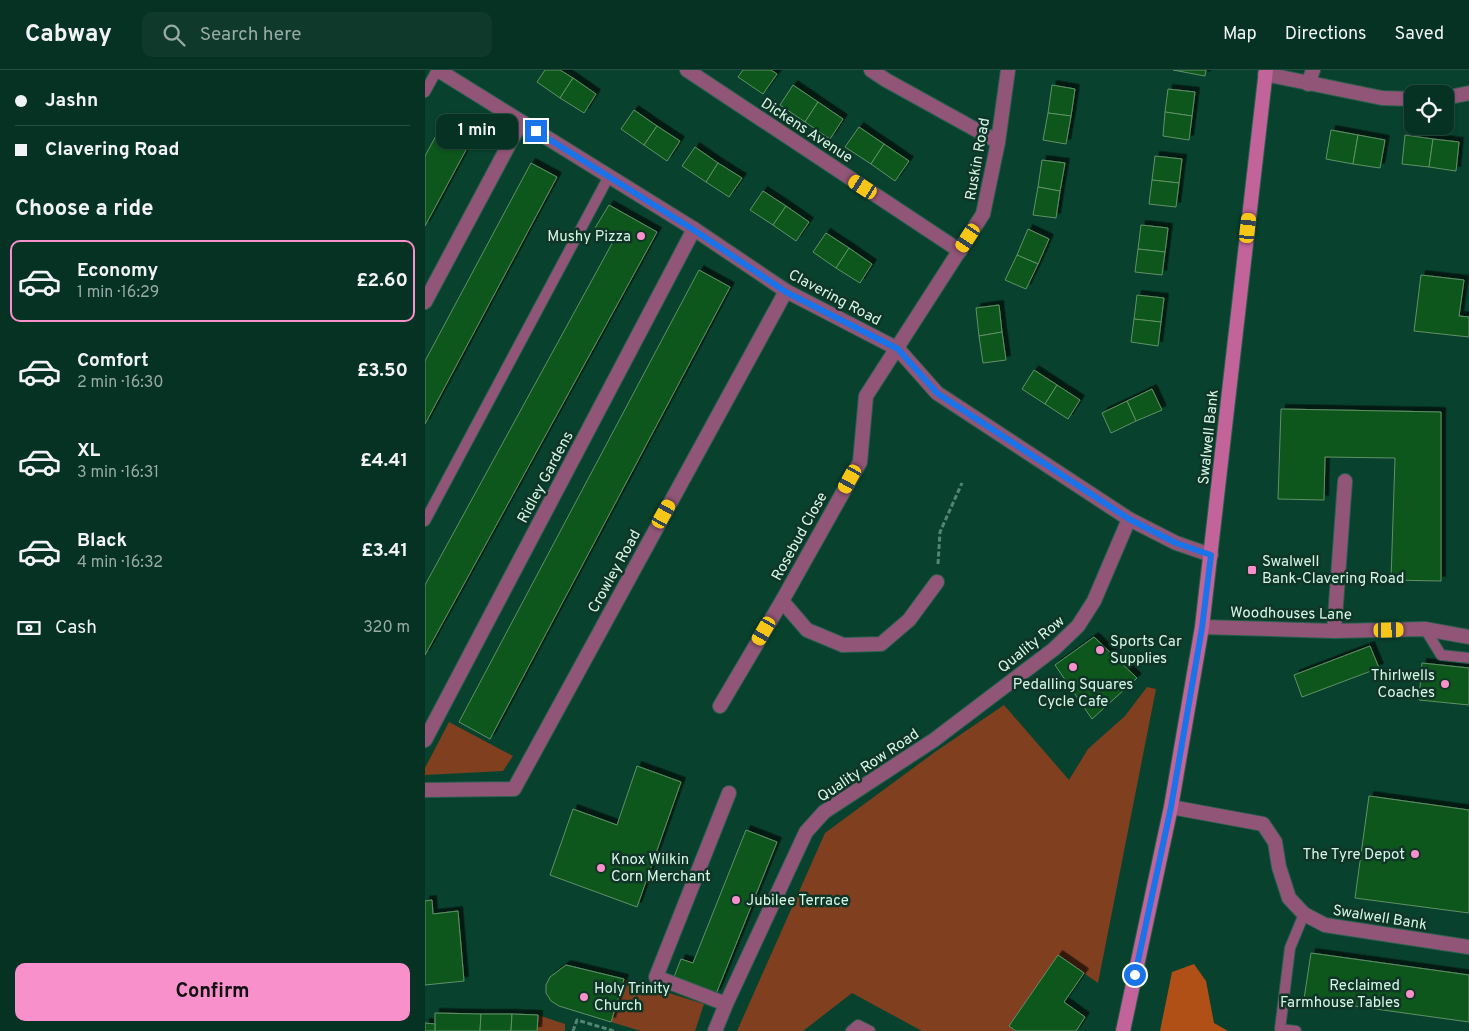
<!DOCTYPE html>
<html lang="en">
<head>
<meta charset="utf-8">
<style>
	:root { --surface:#063223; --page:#0f3a2b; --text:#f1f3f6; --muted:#98aaa6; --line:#274d41; --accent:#f890cb }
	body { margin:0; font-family:Overpass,sans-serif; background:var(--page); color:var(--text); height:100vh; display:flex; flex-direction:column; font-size:19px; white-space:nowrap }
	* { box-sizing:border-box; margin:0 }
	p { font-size:16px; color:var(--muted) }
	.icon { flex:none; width:28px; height:28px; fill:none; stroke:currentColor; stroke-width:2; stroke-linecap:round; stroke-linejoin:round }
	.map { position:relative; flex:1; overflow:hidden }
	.side { display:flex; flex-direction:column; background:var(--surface); width:425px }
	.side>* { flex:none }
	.top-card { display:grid; align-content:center; height:110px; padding:0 15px; background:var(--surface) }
	.tools { position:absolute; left:979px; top:15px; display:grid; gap:10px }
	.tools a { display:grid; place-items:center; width:50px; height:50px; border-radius:10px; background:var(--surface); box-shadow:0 1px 4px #0004,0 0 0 1px var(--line); font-size:25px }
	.end { position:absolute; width:22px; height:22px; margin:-11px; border:6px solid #1a73e8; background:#fff; box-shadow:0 0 0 2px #fff }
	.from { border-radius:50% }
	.bubble { position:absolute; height:35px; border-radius:10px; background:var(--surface); box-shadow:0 1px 4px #0004,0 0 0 1px var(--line); font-size:16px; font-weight:700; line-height:35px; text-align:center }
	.car { position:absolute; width:15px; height:30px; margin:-15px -8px; border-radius:6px; box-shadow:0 0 4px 1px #0007; background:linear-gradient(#f5c518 24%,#345 0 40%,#f5c518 0 76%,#345 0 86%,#f5c518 0) }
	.top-card b { display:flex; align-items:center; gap:18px; height:48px; font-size:19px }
	.top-card b+b { border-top:1px solid var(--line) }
	.top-card i { width:12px; height:12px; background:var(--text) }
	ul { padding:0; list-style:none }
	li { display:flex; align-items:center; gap:15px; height:82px; margin:0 10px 8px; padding:0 5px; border:2px solid transparent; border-radius:10px }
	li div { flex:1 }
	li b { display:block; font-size:19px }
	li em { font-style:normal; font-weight:700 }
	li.active { border-color:var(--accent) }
	li>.icon { width:45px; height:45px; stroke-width:1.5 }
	h2 { padding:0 15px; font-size:22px; line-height:60px }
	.pay { display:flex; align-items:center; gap:12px; height:55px; padding:0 15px; font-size:19px }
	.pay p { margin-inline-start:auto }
	.cta { display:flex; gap:10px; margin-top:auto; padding:10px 15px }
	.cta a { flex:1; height:58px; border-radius:10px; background:var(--accent); color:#111; font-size:20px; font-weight:700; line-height:58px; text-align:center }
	header { display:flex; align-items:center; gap:30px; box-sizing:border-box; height:70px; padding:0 25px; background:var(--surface); border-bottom:1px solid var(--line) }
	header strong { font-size:24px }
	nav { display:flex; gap:28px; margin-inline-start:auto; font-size:18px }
	.search { width:350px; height:45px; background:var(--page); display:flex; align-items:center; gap:12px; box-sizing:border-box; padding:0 18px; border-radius:10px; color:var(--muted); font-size:19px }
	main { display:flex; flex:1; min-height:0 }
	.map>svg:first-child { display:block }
	.green { fill:#803f1e }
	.forest { fill:#b04f16 }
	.building { fill:#0c561c; stroke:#629065; filter:url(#shadow) }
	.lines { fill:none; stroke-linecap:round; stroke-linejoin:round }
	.service-casing { stroke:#295f4d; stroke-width:12 }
	.pedestrian-casing { stroke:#295f4d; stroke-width:16 }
	.minor-casing { stroke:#295f4d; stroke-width:16 }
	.secondary-casing { stroke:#295f4d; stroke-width:16 }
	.path { stroke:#548573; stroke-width:3; stroke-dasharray:5 2.5; stroke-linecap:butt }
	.service { stroke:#915577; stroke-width:10 }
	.pedestrian { stroke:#915577; stroke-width:14 }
	.minor { stroke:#915577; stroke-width:14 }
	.secondary { stroke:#c2639a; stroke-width:14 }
	.route { stroke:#1a73e8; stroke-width:6 }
	.poi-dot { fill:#f890cb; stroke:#103527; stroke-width:2 }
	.labels { text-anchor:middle; stroke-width:5; stroke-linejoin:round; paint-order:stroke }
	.street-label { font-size:15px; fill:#d5f7e8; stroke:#103527 }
	.poi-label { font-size:15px; fill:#d5f7e8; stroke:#103527; text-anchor:start }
</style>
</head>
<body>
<header>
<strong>Cabway</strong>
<div class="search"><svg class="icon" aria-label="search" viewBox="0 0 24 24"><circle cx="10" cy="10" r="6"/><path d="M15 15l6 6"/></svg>Search here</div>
<nav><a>Map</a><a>Directions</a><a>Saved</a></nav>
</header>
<main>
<section class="side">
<div class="top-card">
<b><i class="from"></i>Jashn</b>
<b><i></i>Clavering Road</b>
</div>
<h2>Choose a ride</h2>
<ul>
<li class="active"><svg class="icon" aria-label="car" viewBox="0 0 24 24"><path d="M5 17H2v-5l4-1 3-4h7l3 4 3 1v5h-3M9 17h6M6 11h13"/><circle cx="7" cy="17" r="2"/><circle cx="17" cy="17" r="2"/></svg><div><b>Economy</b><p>1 min · 16:29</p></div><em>£2.60</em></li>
<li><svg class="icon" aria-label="car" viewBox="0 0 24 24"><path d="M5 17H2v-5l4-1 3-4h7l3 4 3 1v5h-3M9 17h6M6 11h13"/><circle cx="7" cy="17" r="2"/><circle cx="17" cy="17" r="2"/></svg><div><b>Comfort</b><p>2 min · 16:30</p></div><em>£3.50</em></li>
<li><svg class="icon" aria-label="car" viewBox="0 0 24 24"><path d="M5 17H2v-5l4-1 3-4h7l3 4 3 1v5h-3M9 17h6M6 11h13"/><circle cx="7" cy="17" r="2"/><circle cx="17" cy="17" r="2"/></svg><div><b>XL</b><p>3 min · 16:31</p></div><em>£4.41</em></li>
<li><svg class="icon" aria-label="car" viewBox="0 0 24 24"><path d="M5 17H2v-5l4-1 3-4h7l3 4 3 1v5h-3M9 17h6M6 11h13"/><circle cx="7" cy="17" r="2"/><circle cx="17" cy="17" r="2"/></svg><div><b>Black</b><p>4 min · 16:32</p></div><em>£3.41</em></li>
</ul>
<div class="pay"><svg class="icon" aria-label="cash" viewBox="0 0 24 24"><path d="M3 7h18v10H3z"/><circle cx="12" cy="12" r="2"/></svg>Cash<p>320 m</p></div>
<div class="cta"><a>Confirm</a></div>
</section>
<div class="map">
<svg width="1044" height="961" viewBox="0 0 1044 961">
	<defs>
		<filter id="shadow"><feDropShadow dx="4.5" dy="-4.5" stdDeviation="0" flood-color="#0009"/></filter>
	</defs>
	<rect width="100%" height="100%" fill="#08422f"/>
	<g class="green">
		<path d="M722,617l9,2 -58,294 -40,-28 -49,71 7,5h-94l-70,-38 -49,38h-66l88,-198 110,-81 69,-47 65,75 19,-31 37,-33z"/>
		<path d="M24,652l64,34 -10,15 -78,4v-7z"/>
		<path d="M199,909l80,25 -9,27h-54l-30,-9z"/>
		<path d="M113,945l27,9v7h-28z"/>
	</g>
	<path class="forest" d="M769,894l12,17 8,42 14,8h-68l12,-59z"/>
	<g class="building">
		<path d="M120,0h15l13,8 -13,20 -23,-16z"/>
		<path d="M318,0h28l6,4 -14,20 -25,-17z"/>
		<path d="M748,0h33l-1,6z"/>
		<path d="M148,8l23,16 -12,19 -24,-15z"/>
		<path d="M368,15l25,17 -13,20 -25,-17z"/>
		<path d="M627,15l23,4 -4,27 -23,-3z"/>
		<path d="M743,19l27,3 -3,24 -27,-4z"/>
		<path d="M393,32l25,17 -13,20 -25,-17z"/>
		<path d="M209,40l23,16 -13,19 -23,-16z"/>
		<path d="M740,42l27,4 -3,24 -26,-4z"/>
		<path d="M623,43l23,3 -5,28 -23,-4z"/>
		<path d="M19,51l29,16 -48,89v-70z"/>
		<path d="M232,56l23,15 -13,20 -23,-16z"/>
		<path d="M434,57l25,17 -13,20 -26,-17z"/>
		<path d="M906,60l27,5 -5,29 -27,-5z"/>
		<path d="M933,65l27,5 -5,28 -27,-4z"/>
		<path d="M980,65l28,4 -4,28 -27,-3z"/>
		<path d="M1008,69l26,3 -3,29 -27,-4z"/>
		<path d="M459,74l25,17 -14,20 -24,-17z"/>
		<path d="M270,77l23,16 -12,19 -24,-16z"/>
		<path d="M730,86l27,3 -3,24 -27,-3z"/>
		<path d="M617,90l23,3 -5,28 -22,-4z"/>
		<path d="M106,93l26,14 -132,247v-63z"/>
		<path d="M293,93l24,15 -13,19 -23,-15z"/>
		<path d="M727,110l27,3 -3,24 -27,-3z"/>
		<path d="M613,117l22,4 -4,27 -23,-3z"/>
		<path d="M338,121l23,15 -13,19 -23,-15z"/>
		<path d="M184,135l48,27 -232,423v-70l190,-347 -20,-10z"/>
		<path d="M361,136l23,16 -13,19 -23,-16z"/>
		<path d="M716,155l27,3 -3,24 -27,-3z"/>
		<path d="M603,159l21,10 -11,25 -21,-9z"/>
		<path d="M401,163l23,15 -13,20 -23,-16z"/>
		<path d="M424,178l23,16 -12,19 -24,-15z"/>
		<path d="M713,179l27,3 -3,23 -27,-3z"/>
		<path d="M592,185l21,9 -12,25 -21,-9z"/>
		<path d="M274,200l31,17 -240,452 -31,-17z"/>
		<path d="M996,205l43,5 -5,36 10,1v20l-55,-6z"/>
		<path d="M712,225l27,3 -3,24 -27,-3z"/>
		<path d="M574,235l3,27 -23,4 -3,-28z"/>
		<path d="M709,249l27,3 -3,24 -27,-4z"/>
		<path d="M577,262l4,28 -23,3 -4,-27z"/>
		<path d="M609,300l23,15 -12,19 -23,-15z"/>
		<path d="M632,315l23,15 -12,19 -23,-15z"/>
		<path d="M727,319l10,21 -26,11 -9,-20z"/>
		<path d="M702,331l9,20 -25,12 -9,-20z"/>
		<path d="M856,339l160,3v169l-50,-1 4,-122 -70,-1 -1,43 -46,-1z"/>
		<path d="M669,567l43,41 -45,41 -37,-54z"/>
		<path d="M945,576l9,22 -77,29 -8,-22z"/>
		<path d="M997,593l47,5v37l-50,-5z"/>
		<path d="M212,696l44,16 -44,125 -87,-32 23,-66 44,16z"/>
		<path d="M944,726l100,14v103l-114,-15z"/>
		<path d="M321,760l31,12 -61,152 -42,-17 7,-18 12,4z"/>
		<path d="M7,830l1,14 25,-3 6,70 -39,4v-84z"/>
		<path d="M886,883l158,22v47l-165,-23z"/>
		<path d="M633,885l26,18 -20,29 21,15 -9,14h-60l-7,-5z"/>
		<path d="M141,895l58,14 -13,43 -52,-16 -8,-5 -5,-8v-8l4,-8z"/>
		<path d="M10,943l46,1 -1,17h-45z"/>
		<path d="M56,944h31l-1,17h-31z"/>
		<path d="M87,944l26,1 -1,16h-26z"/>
		<path d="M0,953l10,1v7h-10z"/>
	</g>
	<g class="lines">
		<g class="service-casing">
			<g id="service">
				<path d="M0,22l12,-22"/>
				<path d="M0,451l184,-345"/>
				<path d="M1000,559l16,26 28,3"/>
				<path d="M426,961l7,-6 12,6"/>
				<path d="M871,961l-16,-2 10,-81 14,-34"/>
			</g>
		</g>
		<g class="pedestrian-casing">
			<g id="pedestrian">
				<path d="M0,232l96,-180"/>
				<path d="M0,670l269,-511"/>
				<path d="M301,934l-70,-27 73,-184"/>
			</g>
		</g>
		<g class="minor-casing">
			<g id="minor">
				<path d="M13,0l256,159 92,62 112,58 39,44 192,126 47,24 35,12"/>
				<path d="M262,0l273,181"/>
				<path d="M446,0l15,10 112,62"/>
				<path d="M840,4l117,24 31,1"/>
				<path d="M883,14l5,-14"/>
				<path d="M1020,28l24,-5"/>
				<path d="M357,531l25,29 36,15 38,-1 28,-24 28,-38"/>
				<path d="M777,557l132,4 91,-2 44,8"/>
				<path d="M909,561l11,-150"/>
				<path d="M295,636l62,-105 78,-139 6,-66 117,-182 15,-72 10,-72"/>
				<path d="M0,720l89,-1 272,-498"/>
				<path d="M746,737l92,17 12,18 4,25 10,31 15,16 21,11 144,22"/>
				<path d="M290,961l11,-27 80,-172 18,-20 110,-72 120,-91 24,-23 16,-25 35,-82"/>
			</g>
		</g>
		<g class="secondary-casing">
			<path id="secondary" d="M698,961l48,-224 31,-180 64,-557"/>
		</g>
		<g class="path">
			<path d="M513,494l2,-32 22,-49"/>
			<path d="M148,961l4,-11 37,11"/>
		</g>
		<use href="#service" class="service"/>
		<use href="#pedestrian" class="pedestrian"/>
		<use href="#minor" class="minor"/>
		<use href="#secondary" class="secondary"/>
	</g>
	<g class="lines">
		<path class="route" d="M111,61l158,99 92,62 112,57 39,44 192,126 47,24 35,12 -9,73 -31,179 -36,168"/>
	</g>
	<g class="poi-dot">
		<circle cx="216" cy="166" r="5"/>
		<rect x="822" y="495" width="10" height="10" rx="2.5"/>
		<circle cx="675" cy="580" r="5"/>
		<circle cx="648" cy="597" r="5"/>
		<circle cx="1020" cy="614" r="5"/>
		<circle cx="990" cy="784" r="5"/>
		<circle cx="176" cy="798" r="5"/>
		<circle cx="311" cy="830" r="5"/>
		<circle cx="985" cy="924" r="5"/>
		<circle cx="159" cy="927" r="5"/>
	</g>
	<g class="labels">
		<g class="street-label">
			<text transform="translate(382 60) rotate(33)" y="5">Dickens Avenue</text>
			<text transform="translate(552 89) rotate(-80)" y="5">Ruskin Road</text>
			<text transform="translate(410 227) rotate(28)" y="5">Clavering Road</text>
			<text transform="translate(783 367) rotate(-84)" y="5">Swalwell Bank</text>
			<text transform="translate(120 407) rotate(-62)" y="5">Ridley Gardens</text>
			<text transform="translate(374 466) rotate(-61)" y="5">Rosebud Close</text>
			<text transform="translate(189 501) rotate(-61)" y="5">Crowley Road</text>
			<text transform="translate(866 543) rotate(1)" y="5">Woodhouses Lane</text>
			<text transform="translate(606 574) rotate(-39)" y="5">Quality Row</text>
			<text transform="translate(443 695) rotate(-34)" y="5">Quality Row Road</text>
			<text transform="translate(955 847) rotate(9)" y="5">Swalwell Bank</text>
		</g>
		<g class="poi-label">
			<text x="206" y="171" text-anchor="end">Mushy Pizza</text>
			<text x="837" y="496">Swalwell<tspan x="837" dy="17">Bank-Clavering Road</tspan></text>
			<text x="685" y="576">Sports Car<tspan x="685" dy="17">Supplies</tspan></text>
			<text x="1010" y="610" text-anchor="end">Thirlwells<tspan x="1010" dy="17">Coaches</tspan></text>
			<text x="648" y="619" text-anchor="middle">Pedalling Squares<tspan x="648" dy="17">Cycle Cafe</tspan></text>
			<text x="980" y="789" text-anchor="end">The Tyre Depot</text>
			<text x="186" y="794">Knox Wilkin<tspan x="186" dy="17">Corn Merchant</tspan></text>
			<text x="321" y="835">Jubilee Terrace</text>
			<text x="975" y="920" text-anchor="end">Reclaimed<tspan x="975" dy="17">Farmhouse Tables</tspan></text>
			<text x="169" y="923">Holy Trinity<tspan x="169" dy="17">Church</tspan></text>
		</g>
	</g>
</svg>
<div class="tools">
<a><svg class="icon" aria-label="locate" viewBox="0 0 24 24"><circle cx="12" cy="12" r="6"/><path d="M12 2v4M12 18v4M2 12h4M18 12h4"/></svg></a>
</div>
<i class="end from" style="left:710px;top:905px"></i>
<i class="end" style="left:111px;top:61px"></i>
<div class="bubble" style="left:11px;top:44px;width:82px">1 min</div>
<i class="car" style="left:438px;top:117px;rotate:303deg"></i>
<i class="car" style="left:823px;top:158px;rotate:6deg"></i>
<i class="car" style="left:543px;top:168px;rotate:213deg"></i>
<i class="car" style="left:425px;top:409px;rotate:209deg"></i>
<i class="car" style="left:239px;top:444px;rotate:29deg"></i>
<i class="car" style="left:964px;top:560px;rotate:89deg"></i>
<i class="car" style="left:339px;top:561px;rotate:210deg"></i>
</div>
</main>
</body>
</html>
